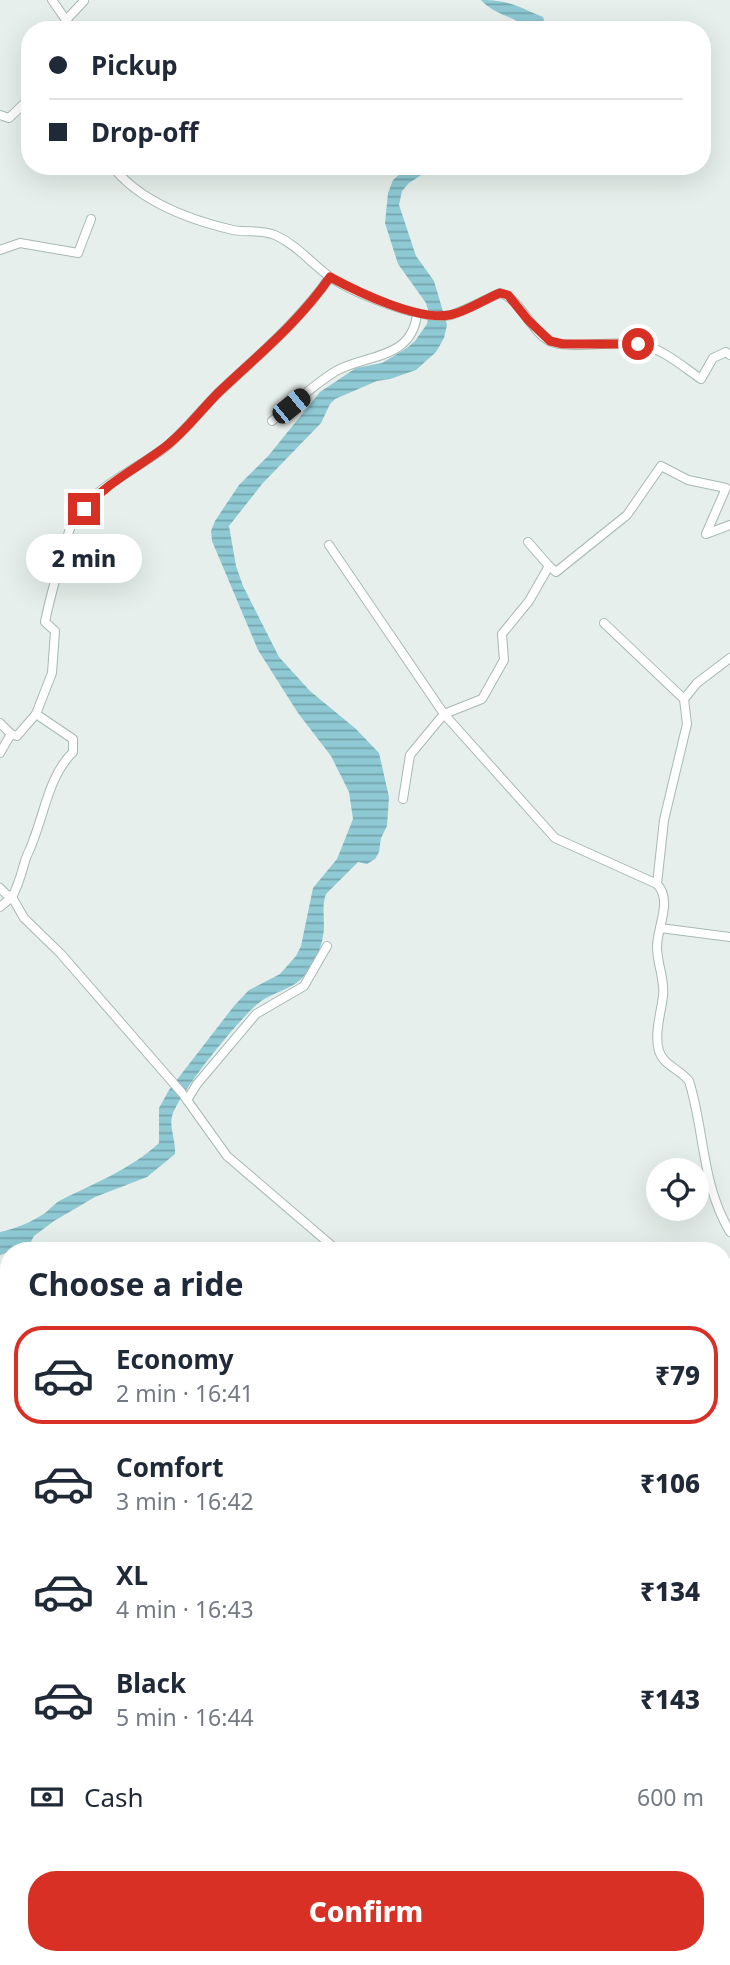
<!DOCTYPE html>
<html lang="en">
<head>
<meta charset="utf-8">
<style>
	:root { --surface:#fff; --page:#f6f6f7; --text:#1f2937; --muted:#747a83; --line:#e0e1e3; --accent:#d93025 }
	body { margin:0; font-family:"Noto Sans",sans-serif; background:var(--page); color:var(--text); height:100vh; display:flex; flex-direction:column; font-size:26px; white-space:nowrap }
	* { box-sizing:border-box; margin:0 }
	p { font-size:23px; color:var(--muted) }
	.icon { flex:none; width:38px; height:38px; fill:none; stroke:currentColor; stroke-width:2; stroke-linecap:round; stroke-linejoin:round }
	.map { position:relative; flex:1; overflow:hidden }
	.side { position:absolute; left:0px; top:1242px; width:732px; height:723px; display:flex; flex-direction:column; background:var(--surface); border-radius:28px 28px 0 0; box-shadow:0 7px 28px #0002 }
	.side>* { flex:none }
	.top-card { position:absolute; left:21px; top:21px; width:690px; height:154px; border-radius:28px; box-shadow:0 7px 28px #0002; display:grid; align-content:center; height:154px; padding:0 28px; background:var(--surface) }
	.controls { position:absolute; left:646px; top:1158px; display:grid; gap:14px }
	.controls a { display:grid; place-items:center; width:63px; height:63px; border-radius:50%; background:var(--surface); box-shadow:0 7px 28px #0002; font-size:35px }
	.end { position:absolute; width:32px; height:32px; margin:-16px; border:9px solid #d93025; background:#fff; box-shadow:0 0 0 4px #fff }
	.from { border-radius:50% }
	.bubble { position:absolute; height:49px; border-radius:24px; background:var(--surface); box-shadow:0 7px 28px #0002; font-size:23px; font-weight:800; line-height:49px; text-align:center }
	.car { position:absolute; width:21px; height:42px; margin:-21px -10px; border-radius:9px; box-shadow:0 0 5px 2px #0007; background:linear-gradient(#222 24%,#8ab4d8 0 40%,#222 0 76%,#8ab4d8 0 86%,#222 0) }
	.top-card b { display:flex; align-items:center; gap:24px; height:66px; font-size:26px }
	.top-card b+b { border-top:2px solid var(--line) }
	.top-card i { width:18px; height:18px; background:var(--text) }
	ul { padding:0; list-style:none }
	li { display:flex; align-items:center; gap:21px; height:98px; margin:0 14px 10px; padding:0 14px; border:4px solid transparent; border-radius:28px }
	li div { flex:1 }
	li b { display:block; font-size:26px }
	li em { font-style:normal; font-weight:800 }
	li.on { border-color:var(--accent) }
	li>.icon { width:63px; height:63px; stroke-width:1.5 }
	h2 { padding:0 28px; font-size:32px; line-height:84px }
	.pay { display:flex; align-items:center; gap:18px; height:77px; padding:0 28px; font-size:26px }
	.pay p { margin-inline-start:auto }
	.button { display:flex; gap:14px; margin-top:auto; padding:14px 28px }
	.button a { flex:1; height:80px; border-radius:28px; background:var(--accent); color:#fff; font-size:28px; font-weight:800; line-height:80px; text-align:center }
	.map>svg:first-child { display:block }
	.water { fill:url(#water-rules) }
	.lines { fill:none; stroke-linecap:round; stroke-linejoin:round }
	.river { stroke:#8ec9d4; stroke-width:14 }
	.street-casing { stroke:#a8b8b2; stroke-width:10 }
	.secondary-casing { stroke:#a4bbb3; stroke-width:15 }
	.street { stroke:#fff; stroke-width:8 }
	.secondary { stroke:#fff; stroke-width:12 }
	.route { stroke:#d93025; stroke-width:9 }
</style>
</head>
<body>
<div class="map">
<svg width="730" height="1965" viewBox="0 0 730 1965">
	<defs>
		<pattern id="water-rules" width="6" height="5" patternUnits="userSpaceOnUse" patternTransform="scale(1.75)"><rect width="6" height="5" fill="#8ec9d4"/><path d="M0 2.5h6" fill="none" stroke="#74a5ad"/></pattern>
	</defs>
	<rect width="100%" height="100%" fill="#e6efeb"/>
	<g class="water">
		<path d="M481,0c29,0 37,7 62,17l4,13h-19c-9,-13 -33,-14 -47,-30z"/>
		<path d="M409,166h26l-26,17 -7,8 -3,14 17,51 18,25 13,44 -3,13 -8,14 -20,18 -26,9 -13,2 -42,18 -5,5 -9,19 -59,61 -33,42 7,40 7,20 36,71 31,34 46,38 23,24 10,44 -2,29 -6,12 -2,14 -4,7 -8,5 -9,-2 -32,32c-4,10 -2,21 -2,32 0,17 -8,35 -19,49 -11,14 -32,17 -45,27 -19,14 -83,93 -88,115 -3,8 4,25 3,37l-28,23 -52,20 -41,24 -20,15 -5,9 -29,10v-23c15,-3 32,-10 45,-19 5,-4 10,-10 16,-13 34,-17 70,-31 98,-57v-35l10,-18 65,-84 15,-16 31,-16 16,-18 5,-10 12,-58 24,-29 16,-40 -4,-27 -18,-36 -33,-43 -40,-63 -46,-109 -1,-10 4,-10 24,-36 30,-30 51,-63 36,-24 26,-5 25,-15 8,-7 12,-17 2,-11 -3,-10 -28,-39 -13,-41 3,-30 5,-13z"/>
	</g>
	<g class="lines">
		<path class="river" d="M723,1911l7,17"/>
		<g class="street-casing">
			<g id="street">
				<path d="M52,0l14,20"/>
				<path d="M73,30l-7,-10 18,-19"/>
				<path d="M0,115l9,3 21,-20"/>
				<path d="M112,166c28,36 78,54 121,64 14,3 28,-1 42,5 22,10 36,28 55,42 23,16 94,45 121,38 16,-5 33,-15 49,-22 21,6 30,37 49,48 16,9 69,-1 91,3 23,5 42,22 61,35l12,-21 13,-6 4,3"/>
				<path d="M0,250l20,-7 58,10 13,-34"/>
				<path d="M272,421c20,-16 41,-36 64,-50 30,-17 77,-11 81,-58"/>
				<path d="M329,545l115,169 111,124 102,46"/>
				<path d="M549,566l7,6 71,-57 34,-49 27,14 38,8 -20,46 24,-9"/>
				<path d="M604,623l80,76"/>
				<path d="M730,658l-33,25 -13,16 3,25 -23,96 -7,64c16,17 0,43 0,63 0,17 8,32 6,49 -2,17 -9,38 -4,55 5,15 21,18 30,30 16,51 12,102 41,151"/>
				<path d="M0,723l11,11 6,2 19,-22"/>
				<path d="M0,753l11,-19"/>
				<path d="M403,799l7,-44 34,-41 38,-15 22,-39 -2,-26 27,-33 20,-35 -21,-24"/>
				<path d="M0,888l6,6 6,3c7,-13 9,-22 13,-36 2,-7 6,-13 8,-20 12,-30 16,-65 40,-89v-13l-37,-25 16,-41 3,-42 -10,-9c5,-25 12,-49 19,-73 3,-8 4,-18 8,-25 20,-38 63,-53 95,-78 19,-16 34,-36 52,-54 40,-37 80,-71 111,-115"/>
				<path d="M0,907l12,-10 12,21 37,36 121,139 45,63 111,95"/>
				<path d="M660,928l70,9"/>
				<path d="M187,1100l10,-16 59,-70 48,-28 23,-40"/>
				<path d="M541,1248l33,3"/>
				<path d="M723,1387l7,10"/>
				<path d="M723,1639l7,-17"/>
				<path d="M723,1645l7,14"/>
				<path d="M0,1880l9,7"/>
				<path d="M723,1940l7,-7"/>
				<path d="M101,1956l7,9"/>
				<path d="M721,1956l6,9"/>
				<path d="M126,1965l8,-9"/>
			</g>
		</g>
		<g class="secondary-casing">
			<g id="secondary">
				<path d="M723,1374l7,-5"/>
				<path d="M0,1901l9,-10"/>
			</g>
		</g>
		<use href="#street" class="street"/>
		<use href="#secondary" class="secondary"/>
	</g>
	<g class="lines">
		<path class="route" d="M84,509c25,-28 52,-40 81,-62 20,-15 35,-36 53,-54 40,-38 81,-71 112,-116 28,15 88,44 119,38 15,-2 36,-16 51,-22l8,2 20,25 22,21 13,3h75"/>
	</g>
</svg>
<div class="controls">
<a><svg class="icon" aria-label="locate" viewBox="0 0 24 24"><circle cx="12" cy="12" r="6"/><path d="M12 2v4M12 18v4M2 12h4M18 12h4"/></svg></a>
</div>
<i class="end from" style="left:638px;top:344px"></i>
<i class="end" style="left:84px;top:509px"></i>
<div class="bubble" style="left:26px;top:534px;width:116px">2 min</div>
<i class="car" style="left:291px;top:406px;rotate:51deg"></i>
<div class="top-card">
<b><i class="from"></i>Pickup</b>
<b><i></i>Drop-off</b>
</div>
<section class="side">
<h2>Choose a ride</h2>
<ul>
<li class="on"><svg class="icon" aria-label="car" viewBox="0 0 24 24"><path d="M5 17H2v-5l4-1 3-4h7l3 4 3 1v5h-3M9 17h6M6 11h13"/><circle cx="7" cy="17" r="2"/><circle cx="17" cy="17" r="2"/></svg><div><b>Economy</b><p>2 min · 16:41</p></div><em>₹79</em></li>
<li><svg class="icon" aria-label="car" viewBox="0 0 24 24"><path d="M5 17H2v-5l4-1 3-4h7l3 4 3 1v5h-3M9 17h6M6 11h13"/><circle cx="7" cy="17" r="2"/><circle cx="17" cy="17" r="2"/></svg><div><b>Comfort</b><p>3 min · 16:42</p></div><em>₹106</em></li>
<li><svg class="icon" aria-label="car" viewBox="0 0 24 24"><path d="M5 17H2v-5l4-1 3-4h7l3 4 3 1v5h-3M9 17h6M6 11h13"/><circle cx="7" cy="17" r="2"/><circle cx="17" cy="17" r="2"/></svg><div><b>XL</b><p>4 min · 16:43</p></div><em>₹134</em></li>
<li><svg class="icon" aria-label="car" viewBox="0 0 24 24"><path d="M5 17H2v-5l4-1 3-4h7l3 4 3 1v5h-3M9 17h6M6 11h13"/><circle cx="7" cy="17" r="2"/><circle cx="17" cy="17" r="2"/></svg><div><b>Black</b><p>5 min · 16:44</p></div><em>₹143</em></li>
</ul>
<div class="pay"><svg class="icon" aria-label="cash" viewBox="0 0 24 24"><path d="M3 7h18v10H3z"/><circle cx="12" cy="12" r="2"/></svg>Cash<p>600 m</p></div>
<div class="button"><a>Confirm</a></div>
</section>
</div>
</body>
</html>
